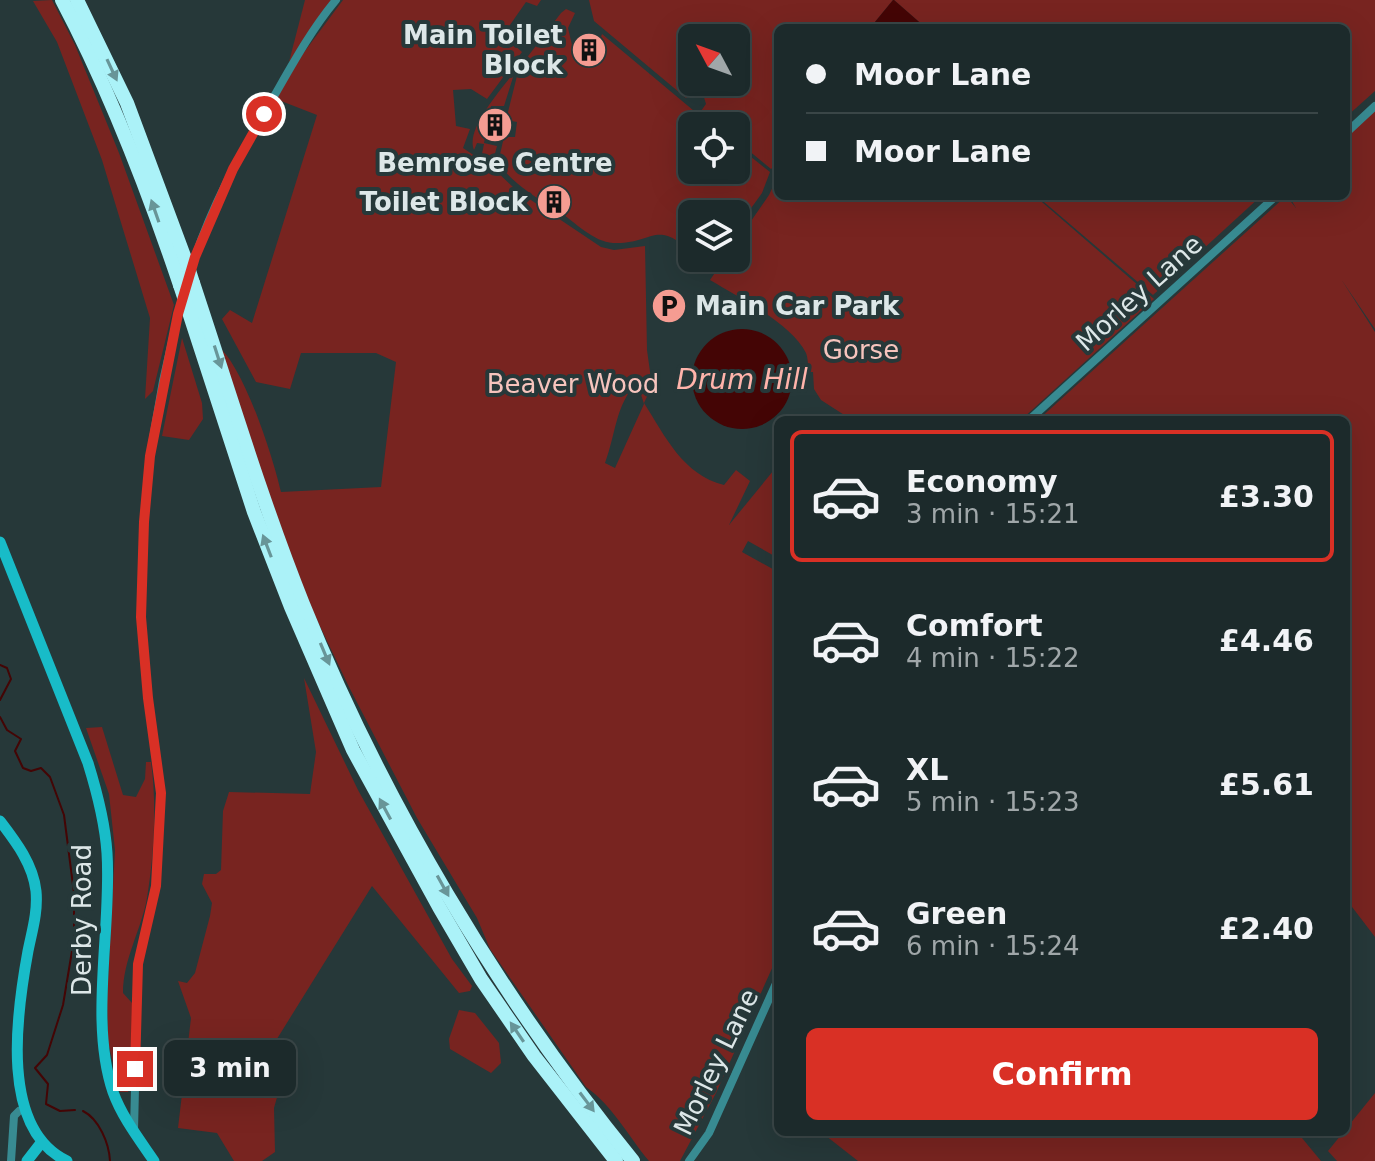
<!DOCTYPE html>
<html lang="en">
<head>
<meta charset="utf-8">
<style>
	:root { --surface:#1c2a2b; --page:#253233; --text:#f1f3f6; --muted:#a0a7a9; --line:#3a4647; --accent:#d93025 }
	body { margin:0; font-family:"DejaVu Sans",sans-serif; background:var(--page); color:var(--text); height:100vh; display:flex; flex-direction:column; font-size:30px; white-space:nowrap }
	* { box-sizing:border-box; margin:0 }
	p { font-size:26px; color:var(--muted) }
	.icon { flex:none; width:44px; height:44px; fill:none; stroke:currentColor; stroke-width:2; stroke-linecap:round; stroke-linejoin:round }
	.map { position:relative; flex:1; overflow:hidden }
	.sheet { position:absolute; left:774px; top:416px; width:576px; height:720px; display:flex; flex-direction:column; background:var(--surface); border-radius:12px; box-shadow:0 8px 32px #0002,0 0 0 2px var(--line) }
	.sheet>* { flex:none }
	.banner { position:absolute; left:774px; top:24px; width:576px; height:176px; border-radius:12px; box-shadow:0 8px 32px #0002,0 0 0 2px var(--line); display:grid; align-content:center; height:176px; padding:0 32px; background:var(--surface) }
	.needle { width:52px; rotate:311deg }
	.buttons { position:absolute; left:678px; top:24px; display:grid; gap:16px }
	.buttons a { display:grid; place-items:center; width:72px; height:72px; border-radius:12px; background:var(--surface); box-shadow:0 8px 32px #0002,0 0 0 2px var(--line); font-size:40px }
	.end { position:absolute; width:36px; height:36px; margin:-18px; border:10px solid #d93025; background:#fff; box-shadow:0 0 0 4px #fff }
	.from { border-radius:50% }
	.bubble { position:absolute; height:56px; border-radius:12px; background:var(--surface); box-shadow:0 8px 32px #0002,0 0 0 2px var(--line); font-size:26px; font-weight:700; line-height:56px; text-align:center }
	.banner b { display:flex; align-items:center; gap:28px; height:76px; font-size:30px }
	.banner b+b { border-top:2px solid var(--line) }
	.banner i { width:20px; height:20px; background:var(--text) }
	ul { padding:14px 0 0; list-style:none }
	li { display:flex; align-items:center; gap:24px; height:132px; margin:0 16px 12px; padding:0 16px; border:4px solid transparent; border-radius:12px }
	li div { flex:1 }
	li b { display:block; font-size:30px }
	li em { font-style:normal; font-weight:700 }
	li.on { border-color:var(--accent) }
	li>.icon { width:72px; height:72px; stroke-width:1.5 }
	.primary-button { display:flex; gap:16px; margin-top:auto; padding:16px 32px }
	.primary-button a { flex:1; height:92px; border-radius:12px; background:var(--accent); color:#fff; font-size:32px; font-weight:700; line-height:92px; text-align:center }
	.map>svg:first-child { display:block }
	.green { fill:#782420; fill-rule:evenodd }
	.water { fill:#440505 }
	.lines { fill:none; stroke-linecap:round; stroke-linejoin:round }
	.stream { stroke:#440505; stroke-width:2 }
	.street { stroke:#388b92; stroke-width:8 }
	.secondary { stroke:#18bcc8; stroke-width:11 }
	.highway { stroke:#abf2f8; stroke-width:14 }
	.highway-bridge { stroke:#abf2f8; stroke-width:14 }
	.oneway { fill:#689598 }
	.route { stroke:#d93025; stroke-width:10 }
	.labels { text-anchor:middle; stroke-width:8; stroke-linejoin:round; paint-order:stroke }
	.poi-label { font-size:26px; font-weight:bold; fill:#dde7e8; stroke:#263839; text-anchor:end }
	.street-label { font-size:26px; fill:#dde7e8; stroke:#263839 }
	.park-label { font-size:26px; fill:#f6c4bd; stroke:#263839 }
	.water-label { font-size:28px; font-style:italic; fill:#ffb4ab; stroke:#263839 }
</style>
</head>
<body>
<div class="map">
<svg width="1375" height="1161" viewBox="0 0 1375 1161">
	<rect width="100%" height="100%" fill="#263839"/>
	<g class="green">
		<path d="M52,0l23,45 44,108 55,152 -21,86 -8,8 5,-81 -48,-158 -45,-118 -24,-41z"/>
		<path d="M305,0h26l-42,62z"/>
		<path d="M343,0h198l-4,6 -11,-4 -23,33 19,17 -35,47 -16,-10 -18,1 3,36 14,3 -7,19 30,20 23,22 85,57 13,3 31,-4 2,104 5,36 -8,17c21,33 39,72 80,82l12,-15 14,11 -21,44 49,-60v93l-30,-17 -6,11 36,20v383l-62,138 -36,68h-31c-21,-25 -36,-55 -63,-74l-96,-138 -13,-31 -60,-100 -68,-131 -44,-92 -40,-101 -46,-147c26,23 54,110 62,145l100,-5 15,-125 -20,-9h-75l-11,36 -34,-7 -34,-63 8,-9 22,13 65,-208 -41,-16 26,-44zM637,382l7,22 -29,64 -10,-5c11,-29 10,-57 32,-81z"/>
		<path d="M589,0h304l-23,28h-92v135l-7,6 -35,-29v-14h-17l-18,-15 5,-7 -3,-10 -6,-7 -11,11 -92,-77zM692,38h44v44h-44z"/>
		<path d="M894,0h481v91l-29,26v-89h-420z"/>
		<path d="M566,9l9,4 -7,15 7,30 10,7 12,-16 5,-15 110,92h-20v44h44v-25l34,27 -8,21 -26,36v-15h-44v40c-35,-37 -40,-9 -79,-11 -19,-1 -39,-21 -54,-32l5,-9 -8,-5 -7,9c-19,-13 -37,-24 -51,-43l6,-26h11l2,-15 -11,-2 13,-52 42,-55z"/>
		<path d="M515,71l-11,35h-13l-7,37 13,3 -4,15 -11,-7 2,-10 -7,-1 -3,7c-9,-21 28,-61 41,-79z"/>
		<path d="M1375,109v220l-34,-50 34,53v605l-29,-38v-479h-308l248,-224 10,12 -7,-12h57v-61z"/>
		<path d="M778,176v20h257l119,103 -133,121h-169l-31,-20 -7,-11 -1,-17h-4c-1,-6 -1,-14 -3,-19 -15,-30 -68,-56 -96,-73l15,-22h11v-15l33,-48z"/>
		<path d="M1037,196h224l-108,99z"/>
		<path d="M182,338l20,65 1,16 -14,21 -27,-4z"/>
		<path d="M304,678l54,112 94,169 20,27 -2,5 -11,2 -87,-107 -110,177 19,20 -7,25 1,44 -13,9h-28l-17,-28 -39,-5 13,-110 -13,-37 9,2 8,-10 15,-57 2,-13 -10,-19 2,-10h12l5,-4 2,-59 6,-19 81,2 6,-42z"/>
		<path d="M102,727l21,68 13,2 9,-18 1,-17h5c6,43 3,93 -4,136 -6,33 -24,61 -24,95l9,10 1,13 -2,68 -3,8h-8l-12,-50 -1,-43 8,-149 -6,-56 -23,-66z"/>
		<path d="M459,1010l16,3 24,30 2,20 -10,10 -41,-24 -1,-10z"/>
		<path d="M1375,1093v68h-38l-9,-10z"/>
		<path d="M821,1132h476l24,29h-463z"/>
	</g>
	<g class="water">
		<path d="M893,0h1l32,28h-56z"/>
		<circle cx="742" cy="379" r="50"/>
	</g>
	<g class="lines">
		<g class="stream">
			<path d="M0,665l7,3 4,11 -11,21"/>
			<path d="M0,717l7,13 14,9 -6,12 8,17 8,3 10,-3 9,9 14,38 10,78v46l-11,66 -16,50 -12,13 13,16 -2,20 14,7 15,-1"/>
			<path d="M83,1111c16,8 26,32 27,50"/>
		</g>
		<g class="street">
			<path d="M1346,133l29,-27"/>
			<path d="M191,270c18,-61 50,-117 82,-172 19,-33 38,-68 63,-98"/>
			<path d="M1029,420l247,-224"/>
			<path d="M134,1130l4,-166 18,-78 5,-93 -13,-95 -7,-81 3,-95 6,-66 13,-75 19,-83"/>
			<path d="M11,1161l3,-45 5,-5"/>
			<path d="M689,1161l20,-28 69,-154"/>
		</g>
		<g class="secondary">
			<path d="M0,542l88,221c9,29 17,59 19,90 5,74 -18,168 6,239 9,25 26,47 41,69"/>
			<path d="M0,821c16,21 33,43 36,70 2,21 -4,40 -8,60 -12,65 -28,178 39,210"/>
			<path d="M27,1161l14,-18"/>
		</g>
		<g class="highway">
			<path d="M62,0c48,91 85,187 118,285"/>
			<path d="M77,0l50,103 60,161"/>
			<path d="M193,283c36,108 68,216 110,321 80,198 195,391 330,557"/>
			<path d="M186,303l68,209 37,95 62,143 86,157 42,72 53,77 82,105"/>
		</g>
		<g class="highway-bridge">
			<path d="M187,264l6,19"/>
			<path d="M180,285l6,18"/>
		</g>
	</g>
	<defs><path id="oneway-solid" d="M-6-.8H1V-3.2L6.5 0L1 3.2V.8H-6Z" transform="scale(2)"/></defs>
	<g class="oneway">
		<use href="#oneway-solid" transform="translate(112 70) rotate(65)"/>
		<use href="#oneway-solid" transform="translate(155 211) rotate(-109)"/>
		<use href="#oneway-solid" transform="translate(218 357) rotate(72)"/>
		<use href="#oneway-solid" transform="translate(267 546) rotate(-111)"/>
		<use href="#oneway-solid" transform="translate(325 654) rotate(67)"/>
		<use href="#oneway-solid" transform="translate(385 809) rotate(-118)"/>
		<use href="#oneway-solid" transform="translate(443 886) rotate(61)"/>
		<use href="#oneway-solid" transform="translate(517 1032) rotate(-124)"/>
		<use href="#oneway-solid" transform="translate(587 1102) rotate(53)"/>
	</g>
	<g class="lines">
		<path class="route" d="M135,1069l3,-105 18,-78 5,-93 -13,-95 -7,-81 3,-95 6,-66 28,-142 17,-57 38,-88 31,-55"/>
	</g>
	<defs>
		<g id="building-disc" transform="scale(1.8)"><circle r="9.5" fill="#f59c92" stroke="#263839"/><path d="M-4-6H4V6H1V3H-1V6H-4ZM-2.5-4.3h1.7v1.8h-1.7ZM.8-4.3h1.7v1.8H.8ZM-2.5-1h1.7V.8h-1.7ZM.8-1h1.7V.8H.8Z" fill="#111"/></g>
		<g id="parking-disc" transform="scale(1.8)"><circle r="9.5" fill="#f59c92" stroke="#263839"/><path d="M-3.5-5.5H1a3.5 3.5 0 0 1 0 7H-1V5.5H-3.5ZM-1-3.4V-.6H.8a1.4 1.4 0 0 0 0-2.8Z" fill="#111"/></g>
	</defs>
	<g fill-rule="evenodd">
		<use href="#building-disc" x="589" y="50"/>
		<use href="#building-disc" x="495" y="125"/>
		<use href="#building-disc" x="554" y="202"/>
		<use href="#parking-disc" x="669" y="306"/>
	</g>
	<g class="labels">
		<g class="poi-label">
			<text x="563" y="44">Main Toilet<tspan x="563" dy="30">Block</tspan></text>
			<text x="495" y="172" text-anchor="middle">Bemrose Centre</text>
			<text x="528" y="211">Toilet Block</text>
			<text x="695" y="315" text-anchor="start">Main Car Park</text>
		</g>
		<g class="street-label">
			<text transform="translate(1139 293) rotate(-42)" y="9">Morley Lane</text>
			<text transform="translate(82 920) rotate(-90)" y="9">Derby Road</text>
			<text transform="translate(716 1062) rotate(-64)" y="9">Morley Lane</text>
		</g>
		<g class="park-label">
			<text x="861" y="359">Gorse</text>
			<text x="573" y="393">Beaver Wood</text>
		</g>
		<g class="water-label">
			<text x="742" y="389">Drum Hill</text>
		</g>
	</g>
</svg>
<div class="buttons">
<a><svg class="needle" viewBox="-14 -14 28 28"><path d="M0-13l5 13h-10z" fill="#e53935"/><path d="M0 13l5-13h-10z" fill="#a0a7a9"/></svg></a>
<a><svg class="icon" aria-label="locate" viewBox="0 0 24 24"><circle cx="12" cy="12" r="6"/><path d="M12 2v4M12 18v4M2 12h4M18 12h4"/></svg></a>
<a><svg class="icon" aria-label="layers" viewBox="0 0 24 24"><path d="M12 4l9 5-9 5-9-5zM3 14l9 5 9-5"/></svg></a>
</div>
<i class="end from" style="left:264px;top:114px"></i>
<i class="end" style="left:135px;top:1069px"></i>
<div class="bubble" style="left:164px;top:1040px;width:132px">3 min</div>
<div class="banner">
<b><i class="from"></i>Moor Lane</b>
<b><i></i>Moor Lane</b>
</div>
<section class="sheet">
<ul>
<li class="on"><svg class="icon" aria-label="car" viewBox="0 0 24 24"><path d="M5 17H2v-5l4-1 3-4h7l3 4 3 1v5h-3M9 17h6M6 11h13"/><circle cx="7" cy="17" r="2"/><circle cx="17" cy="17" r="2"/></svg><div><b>Economy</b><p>3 min · 15:21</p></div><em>£3.30</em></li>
<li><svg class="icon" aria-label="car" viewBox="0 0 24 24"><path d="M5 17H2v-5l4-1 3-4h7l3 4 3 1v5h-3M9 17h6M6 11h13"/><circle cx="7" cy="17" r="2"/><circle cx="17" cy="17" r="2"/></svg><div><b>Comfort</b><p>4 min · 15:22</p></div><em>£4.46</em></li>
<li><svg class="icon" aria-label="car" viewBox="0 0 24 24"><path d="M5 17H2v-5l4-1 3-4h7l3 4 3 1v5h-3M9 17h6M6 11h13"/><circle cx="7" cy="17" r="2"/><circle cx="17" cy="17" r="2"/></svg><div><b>XL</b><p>5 min · 15:23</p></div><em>£5.61</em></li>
<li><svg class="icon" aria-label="car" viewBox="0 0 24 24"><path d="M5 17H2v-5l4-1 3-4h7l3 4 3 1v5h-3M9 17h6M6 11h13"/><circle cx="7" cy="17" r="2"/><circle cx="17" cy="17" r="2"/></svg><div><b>Green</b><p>6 min · 15:24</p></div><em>£2.40</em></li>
</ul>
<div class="primary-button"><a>Confirm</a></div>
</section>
</div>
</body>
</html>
